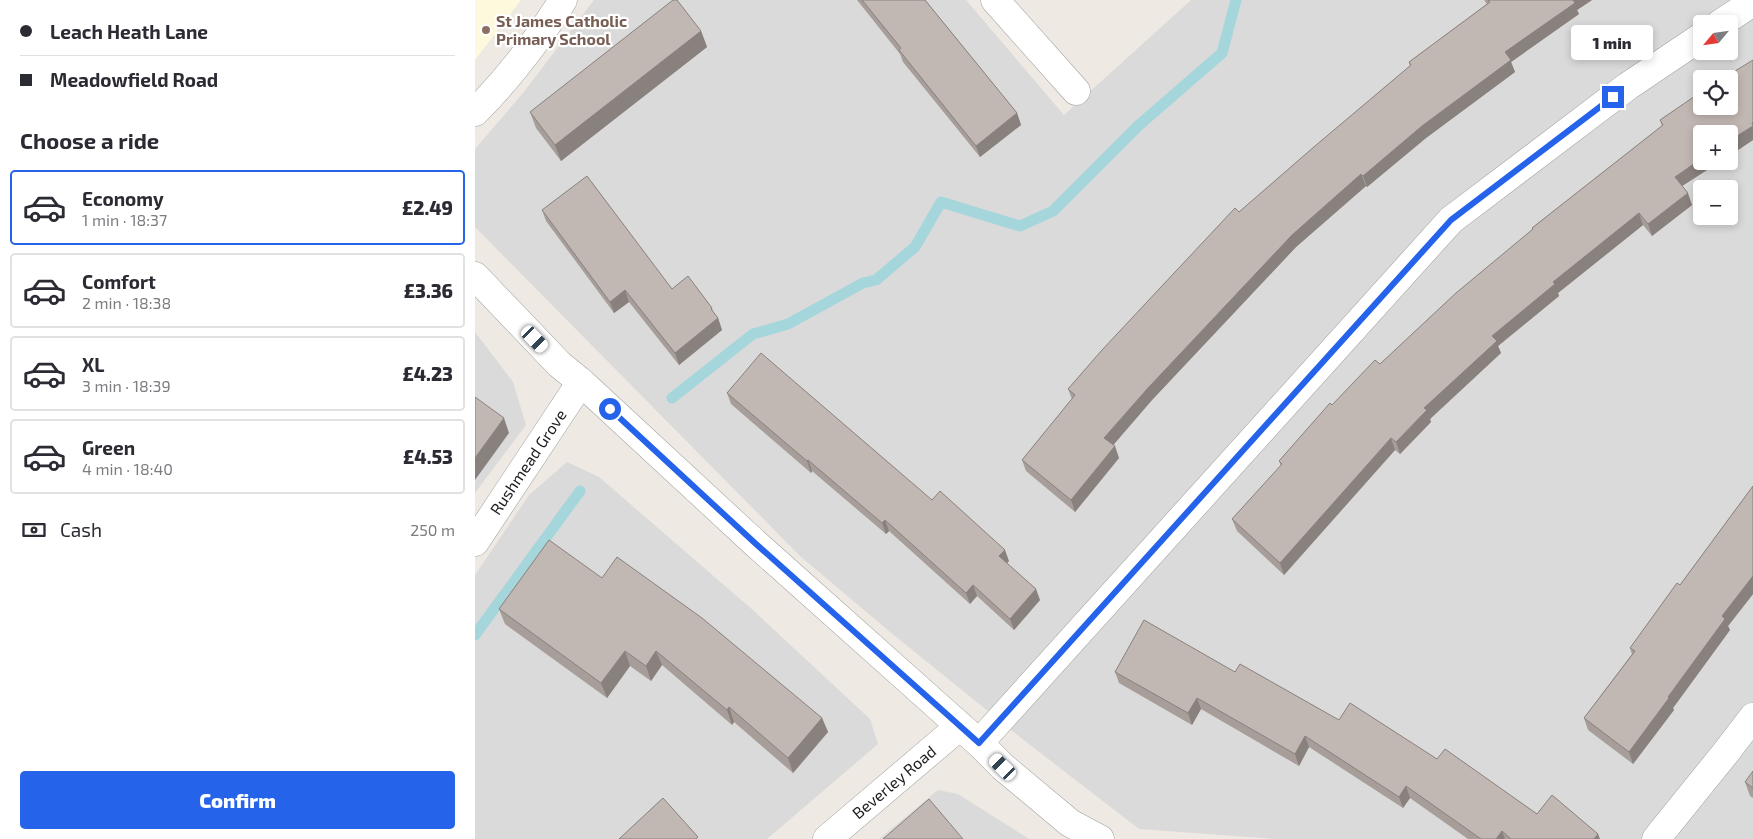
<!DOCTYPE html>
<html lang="en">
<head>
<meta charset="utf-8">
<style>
	:root { --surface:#fff; --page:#f2f2f3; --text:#2b2b33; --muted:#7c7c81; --line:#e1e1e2; --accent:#2563eb }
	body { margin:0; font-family:"Exo 2",sans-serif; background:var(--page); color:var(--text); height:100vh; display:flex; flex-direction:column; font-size:19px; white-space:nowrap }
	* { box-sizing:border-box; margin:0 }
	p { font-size:16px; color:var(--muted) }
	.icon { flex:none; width:28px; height:28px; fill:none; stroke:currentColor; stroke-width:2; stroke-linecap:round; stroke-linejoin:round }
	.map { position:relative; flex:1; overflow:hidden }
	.side { display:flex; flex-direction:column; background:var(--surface); width:475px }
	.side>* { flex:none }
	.banner { display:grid; align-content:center; height:110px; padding:0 20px; background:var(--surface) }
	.needle { width:32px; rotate:241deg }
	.buttons { position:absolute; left:1218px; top:15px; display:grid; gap:10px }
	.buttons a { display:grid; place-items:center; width:45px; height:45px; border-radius:5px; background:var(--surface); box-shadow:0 2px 8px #0003; font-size:25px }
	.end { position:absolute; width:22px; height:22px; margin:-11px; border:6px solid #2563eb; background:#fff; box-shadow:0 0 0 2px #fff }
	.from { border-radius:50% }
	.bubble { position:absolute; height:35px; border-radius:5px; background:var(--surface); box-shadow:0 2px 8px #0003; font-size:16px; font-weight:800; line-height:35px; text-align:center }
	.car { position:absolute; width:15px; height:30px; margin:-15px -8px; border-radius:6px; box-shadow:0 0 4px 1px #0007; background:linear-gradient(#fff 24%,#345 0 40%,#fff 0 76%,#345 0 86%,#fff 0) }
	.banner b { display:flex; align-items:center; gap:18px; height:48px; font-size:19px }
	.banner b+b { border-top:1px solid var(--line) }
	.banner i { width:12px; height:12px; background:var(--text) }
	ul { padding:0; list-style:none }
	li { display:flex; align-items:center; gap:15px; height:75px; margin:0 10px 8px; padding:0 10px; border:2px solid var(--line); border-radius:5px }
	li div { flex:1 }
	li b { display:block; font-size:19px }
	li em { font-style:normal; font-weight:800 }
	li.on { border-color:var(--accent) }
	li>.icon { width:45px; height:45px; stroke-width:1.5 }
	h2 { padding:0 20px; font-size:22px; line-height:60px }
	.pay { display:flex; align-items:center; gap:12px; height:55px; padding:0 20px; font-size:19px }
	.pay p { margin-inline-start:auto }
	.button { display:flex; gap:10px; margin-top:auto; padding:10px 20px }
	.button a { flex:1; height:58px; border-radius:5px; background:var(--accent); color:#fff; font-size:20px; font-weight:800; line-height:58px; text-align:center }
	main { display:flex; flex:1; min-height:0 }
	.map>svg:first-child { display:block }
	.residential { fill:#dbdada; fill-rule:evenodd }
	.education { fill:#fef9dc }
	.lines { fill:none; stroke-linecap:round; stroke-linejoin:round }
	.stream { stroke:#a5d6db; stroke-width:11 }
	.minor-casing { stroke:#a1a1a1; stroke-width:29 }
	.minor { stroke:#fff; stroke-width:28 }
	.wall { fill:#a79e9a }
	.shaded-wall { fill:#88817d }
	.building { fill:#c2b8b3; stroke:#88817d }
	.route { stroke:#2563eb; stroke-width:6 }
	.education-dot { fill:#8d6e63; stroke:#fff; stroke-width:2 }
	.labels { text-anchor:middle; stroke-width:4.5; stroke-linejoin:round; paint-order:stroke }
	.education-label { font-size:16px; font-weight:bold; fill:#785e54; stroke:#fff; text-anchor:start }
	.street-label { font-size:16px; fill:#1d1d1d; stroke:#fff }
</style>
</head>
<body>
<main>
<section class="side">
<div class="banner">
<b><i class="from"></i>Leach Heath Lane</b>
<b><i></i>Meadowfield Road</b>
</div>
<h2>Choose a ride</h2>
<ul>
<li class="on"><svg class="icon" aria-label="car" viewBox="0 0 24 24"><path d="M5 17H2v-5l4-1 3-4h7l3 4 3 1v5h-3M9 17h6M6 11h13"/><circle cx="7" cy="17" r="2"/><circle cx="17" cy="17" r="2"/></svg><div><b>Economy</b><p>1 min · 18:37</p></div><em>£2.49</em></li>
<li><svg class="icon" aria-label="car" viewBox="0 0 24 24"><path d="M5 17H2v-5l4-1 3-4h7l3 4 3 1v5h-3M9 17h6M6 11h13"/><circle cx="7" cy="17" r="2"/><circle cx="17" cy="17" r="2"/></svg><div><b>Comfort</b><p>2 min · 18:38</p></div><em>£3.36</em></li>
<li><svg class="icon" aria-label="car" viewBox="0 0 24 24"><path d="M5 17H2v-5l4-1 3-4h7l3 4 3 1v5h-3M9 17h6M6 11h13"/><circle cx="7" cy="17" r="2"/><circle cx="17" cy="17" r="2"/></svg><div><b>XL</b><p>3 min · 18:39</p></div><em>£4.23</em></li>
<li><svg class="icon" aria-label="car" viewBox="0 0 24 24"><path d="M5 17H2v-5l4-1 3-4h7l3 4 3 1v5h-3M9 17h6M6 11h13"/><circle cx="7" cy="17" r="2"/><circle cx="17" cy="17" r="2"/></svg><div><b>Green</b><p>4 min · 18:40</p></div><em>£4.53</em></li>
</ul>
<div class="pay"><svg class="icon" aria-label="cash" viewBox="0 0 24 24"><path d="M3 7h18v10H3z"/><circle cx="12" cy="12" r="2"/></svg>Cash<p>250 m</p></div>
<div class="button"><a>Confirm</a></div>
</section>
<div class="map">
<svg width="1278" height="839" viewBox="0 0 1278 839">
	<rect width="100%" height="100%" fill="#eee9e3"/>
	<g class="residential">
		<path d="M119,0h372l98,115 127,-115h562v839h-479l-135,-10 -114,-88 -135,-109 -90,-76 -325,-329v-78l48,-56zM1226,24h28v27h-28zM1226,79h28v27h-28zM1226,134h28v27h-28zM1226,189h28v27h-28z"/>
		<path d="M0,332l38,50 13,43 -51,68z"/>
		<path d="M92,462l32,15 155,134 116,108 8,25 -111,95h-292v-264l54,-80z"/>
		<path d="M463,790l20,4 71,45h-150z"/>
	</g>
	<path class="education" d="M0,0h46l-46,60z"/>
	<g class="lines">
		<g class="stream">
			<path d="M197,398l81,-64 35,-10 75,-41 13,-3 39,-33 26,-45 79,24 33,-15 85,-85 84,-73 14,-53"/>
			<path d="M0,635l105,-144"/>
		</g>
		<g class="minor-casing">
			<g id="minor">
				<path d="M520,0l81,91"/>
				<path d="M1245,24l33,-22"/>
				<path d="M0,112c33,-33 63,-72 88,-112"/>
				<path d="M0,276l84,88 22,18 175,162 223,199 24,24 67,56 30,16"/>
				<path d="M0,542l106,-160"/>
				<path d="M504,743l472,-523 177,-134 73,-49"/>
				<path d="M352,839l133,-113"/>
				<path d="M1181,839l71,-88 26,-34"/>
			</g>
		</g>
		<use href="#minor" class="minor"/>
	</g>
	<g class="wall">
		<path d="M382,0h68l92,113 4,12 -41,32 -77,-95 -3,-8z"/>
		<path d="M1009,0h108l-15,10 2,4 -68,48 4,10 -89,66 -59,49 -1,-1 -70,61 -144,153 -39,45 6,13 -44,54 -49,-41 -4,-11 50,-61 -4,-10 171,-177 171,-146 -1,-4 78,-58z"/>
		<path d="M226,31l6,16 -146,114 -25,-33 -6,-16z"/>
		<path d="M1278,60v80l-24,16v-22l-8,27 -39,25 10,19 -40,31 -9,-11 -85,68 1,3 -61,50 3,7 -71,66 1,3 -31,32 -5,-4 -111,125 -47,-44 -5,-12 49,-53 -2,-5 53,-56 48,-41 152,-134v-2l130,-102 -2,-6z"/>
		<path d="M67,210l130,79 40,19 2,6 4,4 4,12 -43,35 -50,-63 -15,11 -68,-92z"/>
		<path d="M252,393l205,107 77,61 -2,2 33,37 -26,30 -37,-34 -7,8 -81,-73 -3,3 -74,-63 -1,2 -80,-69z"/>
		<path d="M1278,486v108l-25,32 2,4 -57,78 1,2 -41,54 -45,-34 -4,-12 48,-64 -2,-6 50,-63z"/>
		<path d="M127,578l220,140 6,14 -35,41 -59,-51 -2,3 -70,-60 -11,16 -21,-15 -23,32 -102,-74 -6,-15z"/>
		<path d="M640,672h120l104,48 98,39 100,55 63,25h-132l-58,-41 -7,10 -94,-61 -10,19 -98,-57 -9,16 -73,-42z"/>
		<path d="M1278,771v27l-3,-2 -5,-14z"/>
	</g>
	<g class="shaded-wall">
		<path d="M1097,0h20l-15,10 2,4 -68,48 4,10 -89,66 -59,49 -4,-11 142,-124z"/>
		<path d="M226,31l6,16 -146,114 -6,-16z"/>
		<path d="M542,113l4,12 -41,32 -4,-11z"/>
		<path d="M1278,126v14l-24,16v-15z"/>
		<path d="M1226,159v2h20l-42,27 -4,-11z"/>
		<path d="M886,174l5,12 -70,61 -144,153 -43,50 -5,-12 44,-50 144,-153z"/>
		<path d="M1213,193l4,12 -40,31 -4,-12z"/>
		<path d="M1164,213l4,12 -85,68 1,3 -61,50 3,7 -71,66 1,3 -31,32 -4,-12 28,-34 68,-72 61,-54z"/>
		<path d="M150,290l4,12 -15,11 -4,-11z"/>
		<path d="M243,318l4,12 -43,35 -4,-12z"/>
		<path d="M29,418l5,15 -34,47v-22z"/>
		<path d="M916,438l4,12 -111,125 -4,-12z"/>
		<path d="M640,446l4,12 -44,54 -4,-12z"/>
		<path d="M333,460l4,11 -1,2 -4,-12z"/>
		<path d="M410,520l4,11 -3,3 -4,-11z"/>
		<path d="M530,550l4,11 -6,6 -4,-11z"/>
		<path d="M1278,576v18l-25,32 2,4 -57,78 1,2 -41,54 -4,-12 39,-55 54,-81z"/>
		<path d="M498,585l4,11 -7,8 -4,-11z"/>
		<path d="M561,589l4,11 -26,30 -4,-11z"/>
		<path d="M150,651l5,15 -23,32 -6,-15z"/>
		<path d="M181,651l6,14 -11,16 -5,-15z"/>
		<path d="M722,698l4,11 -9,16 -4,-12z"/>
		<path d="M254,707l5,15 -2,3 -5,-15z"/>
		<path d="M347,718l6,14 -35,41 -5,-15z"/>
		<path d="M830,736l4,11 -10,19 -4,-12z"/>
		<path d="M931,786l4,12 -7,10 -4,-11z"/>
		<path d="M1027,831l3,8h-9z"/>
		<path d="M1123,834l2,5h-6z"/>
	</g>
	<g class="building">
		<path d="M198,0h4l24,31 -146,114 -25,-33z"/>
		<path d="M387,0h63l92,113 -41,33 -77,-96 2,-2z"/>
		<path d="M1013,0h85l2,3 -70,49 6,8 -89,66 -59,50 -2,-2 -69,61 -144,153 -44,50 11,8 -44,54 -49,-40 53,-65 -7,-6 34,-39 133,-142 4,4 76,-66 96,-81 -2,-3 81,-60z"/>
		<path d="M1278,60v62l-1,1 1,3 -24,15v-7h-28v25l-26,18 13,16 -40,31 -9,-11 -86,69 2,2 -63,52 5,5 -73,67 3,2 -31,32 -5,-4 -111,125 -48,-44 50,-55 -3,-3 51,-58 2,2 43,-45 5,4 76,-71 77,-64 -1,-1 131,-103 -3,-5 41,-28v14h28v-27h-7z"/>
		<path d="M112,176l85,113 16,-13 24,32 -1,1 7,9 -43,35 -50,-63 -15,12 -68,-92z"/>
		<path d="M286,353l171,147 8,-9 65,59 -6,6 37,33 -26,30 -37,-34 -7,8 -81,-73 -3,3 -74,-63 -1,1 -80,-68z"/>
		<path d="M0,397l29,21 -29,40z"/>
		<path d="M1278,486v90l-31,40 3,3 -57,78 1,1 -40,54 -45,-34 51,-67 -5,-3 47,-65 3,2z"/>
		<path d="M74,540l53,38 15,-21 85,61 120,100 -34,40 -59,-51 -2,3 -71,-59 -10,15 -21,-15 -24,32 -102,-74z"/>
		<path d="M669,620l91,52 5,-8 99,56 11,-17 87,56 8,-10 92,65 15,-19 46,39 -4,5h-83l-9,-8 -6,8h-15l-75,-53 -7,11 -94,-61 -10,18 -98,-56 -9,15 -73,-41z"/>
		<path d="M1278,771v17l-8,-6z"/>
		<path d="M188,798l35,39 -2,2h-77z"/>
		<path d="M454,799l34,40h-80z"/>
	</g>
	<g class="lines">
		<path class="route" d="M135,409l146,135 223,199 472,-523 162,-123"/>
	</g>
	<circle class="education-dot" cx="11" cy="30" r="5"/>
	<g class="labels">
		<g class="education-label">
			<text x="21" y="27">St James Catholic<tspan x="21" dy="18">Primary School</tspan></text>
		</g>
		<g class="street-label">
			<text transform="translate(53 462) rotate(-56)" y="6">Rushmead Grove</text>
			<text transform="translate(419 782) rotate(-40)" y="6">Beverley Road</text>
		</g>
	</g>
</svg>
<div class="buttons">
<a><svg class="needle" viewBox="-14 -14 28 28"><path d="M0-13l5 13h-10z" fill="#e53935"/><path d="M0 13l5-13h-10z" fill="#7c7c81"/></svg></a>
<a><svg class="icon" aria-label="locate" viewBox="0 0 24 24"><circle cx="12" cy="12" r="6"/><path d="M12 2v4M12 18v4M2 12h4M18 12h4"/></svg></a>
<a>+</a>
<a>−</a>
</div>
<i class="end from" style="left:135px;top:409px"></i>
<i class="end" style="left:1138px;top:97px"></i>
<div class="bubble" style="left:1096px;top:25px;width:82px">1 min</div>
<i class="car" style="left:60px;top:339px;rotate:136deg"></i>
<i class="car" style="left:528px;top:767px;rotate:315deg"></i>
</div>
</main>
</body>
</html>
